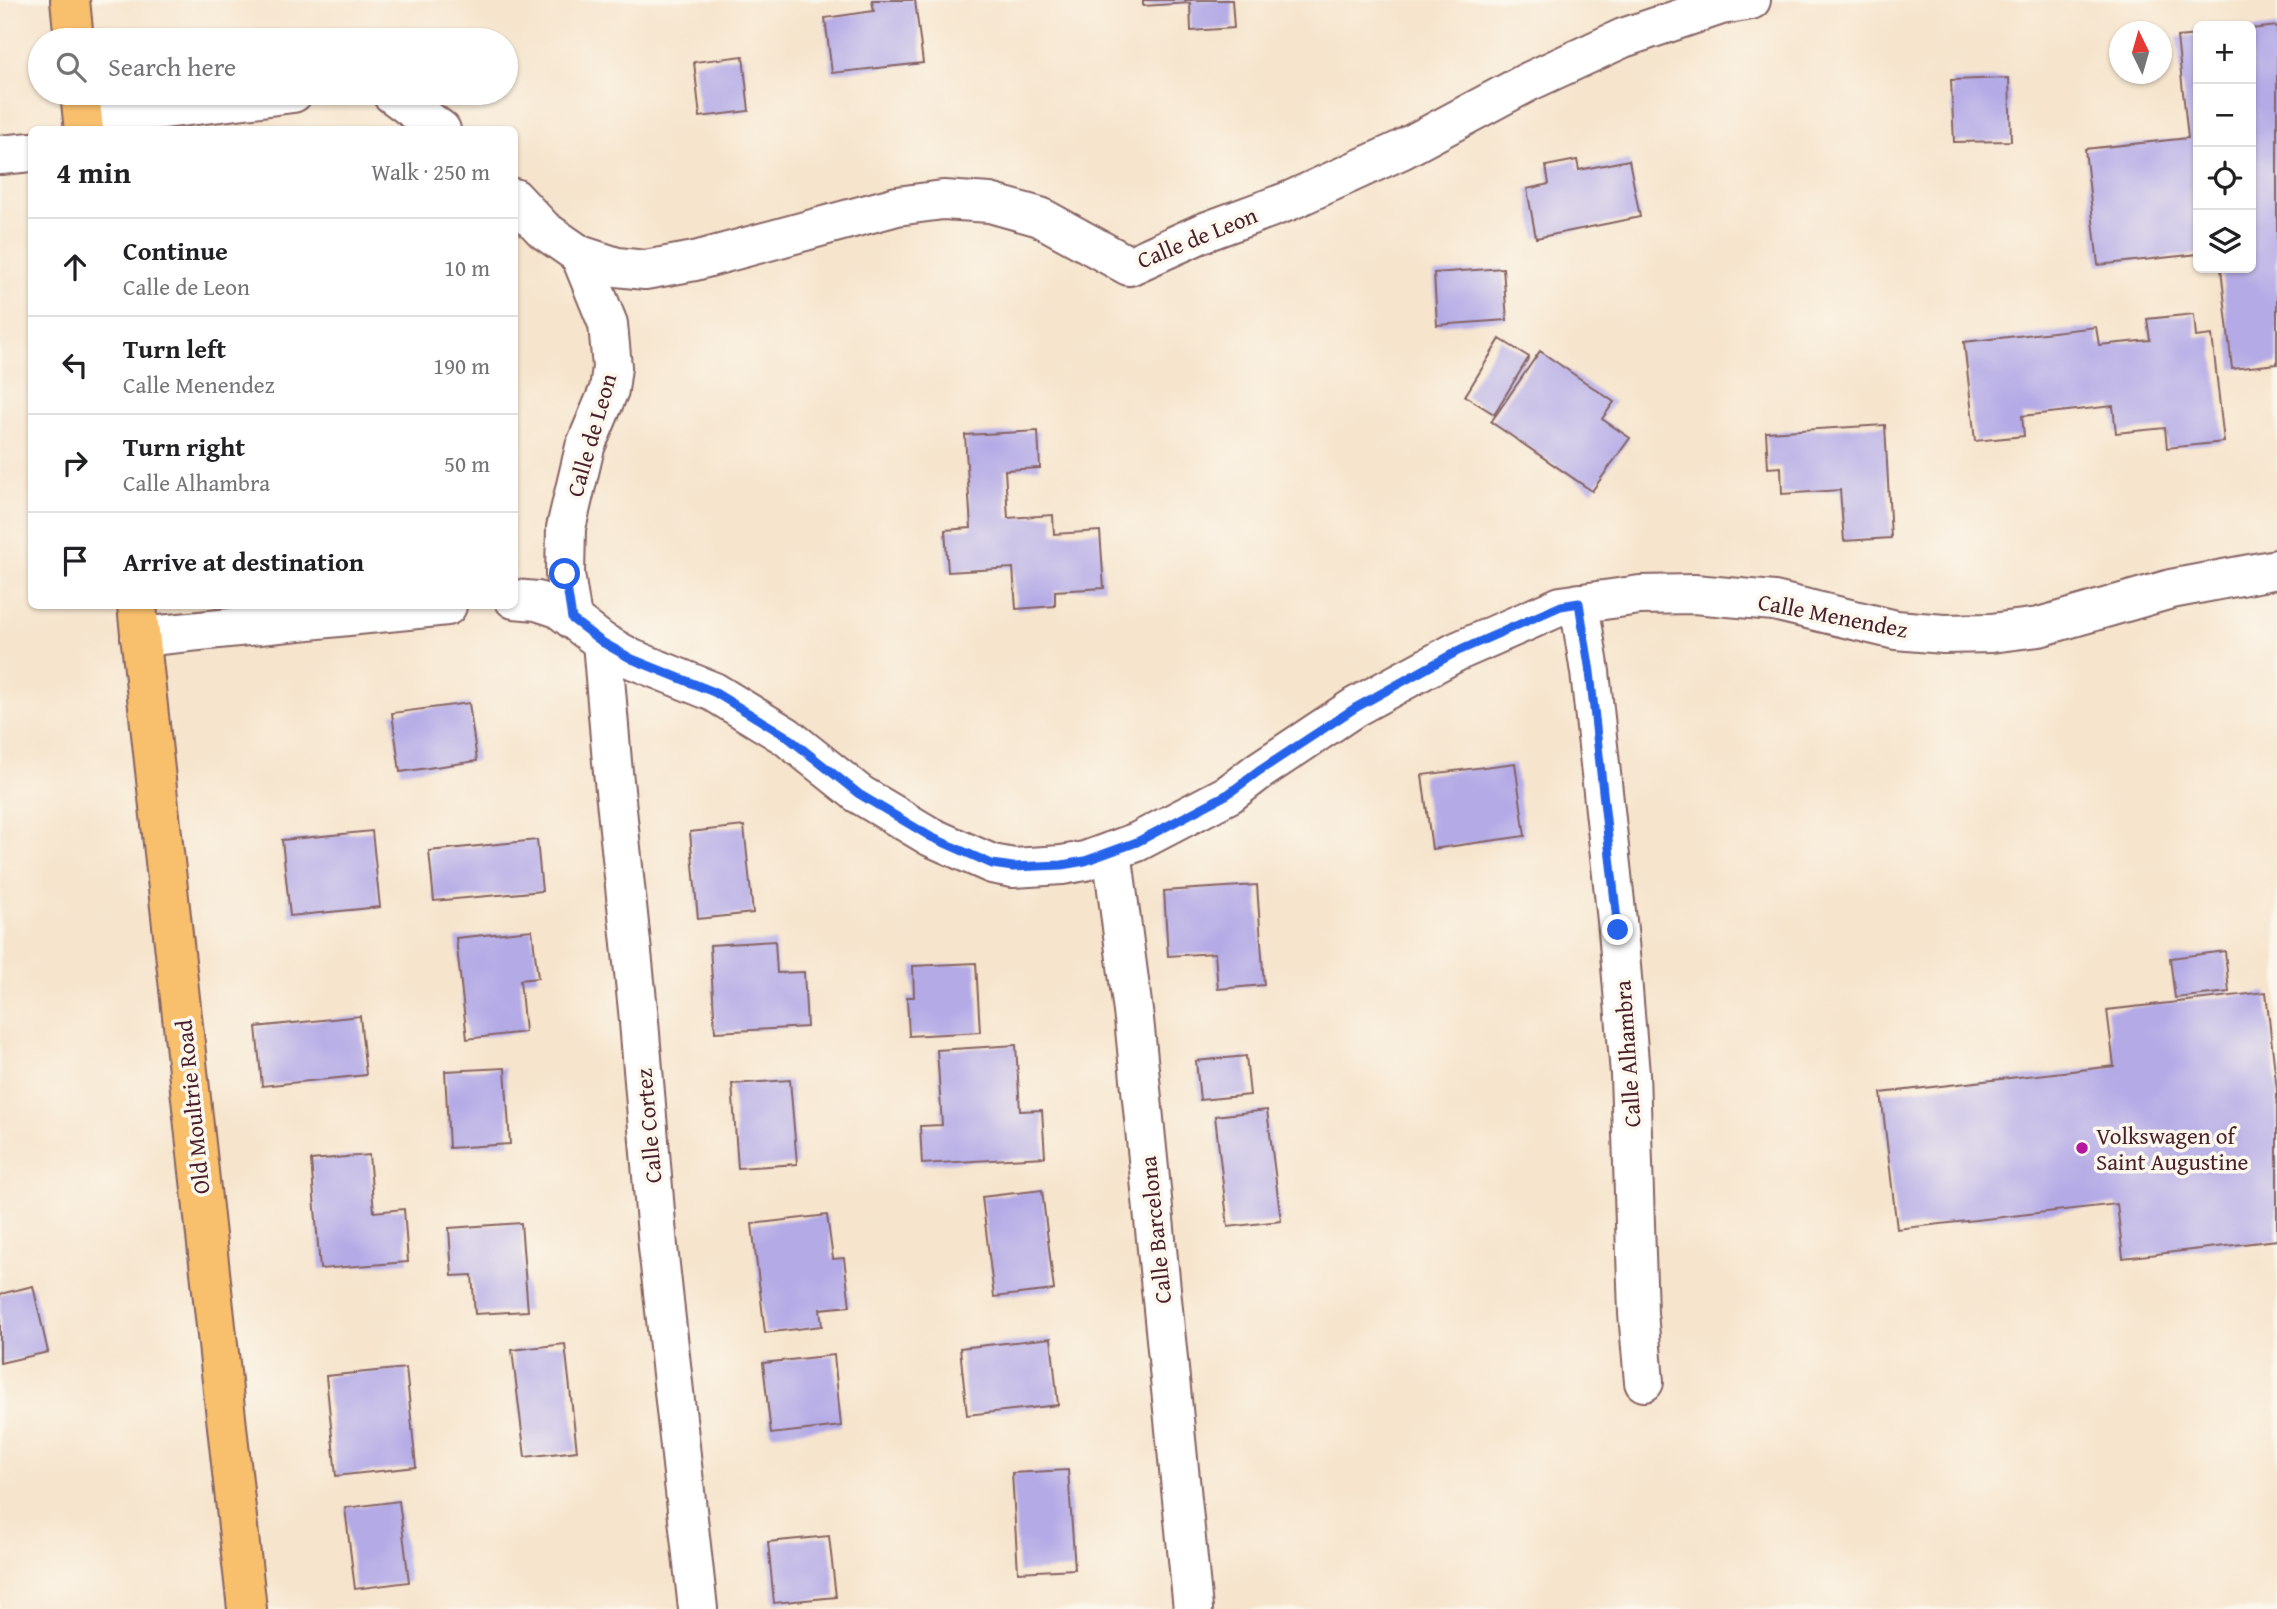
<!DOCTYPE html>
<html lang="en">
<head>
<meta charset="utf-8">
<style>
  :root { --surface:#fff; --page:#f6f6f6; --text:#202124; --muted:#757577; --line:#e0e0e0 }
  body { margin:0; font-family:"Gentium Book Plus",serif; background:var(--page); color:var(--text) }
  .controls { position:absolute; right:21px; top:21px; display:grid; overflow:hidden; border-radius:10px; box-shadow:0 2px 5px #0004 }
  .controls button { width:63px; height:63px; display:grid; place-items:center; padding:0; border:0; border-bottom:2px solid var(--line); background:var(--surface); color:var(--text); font:35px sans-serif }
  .compass { position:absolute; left:2109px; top:21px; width:63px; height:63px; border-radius:50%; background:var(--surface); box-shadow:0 2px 5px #0004; rotate:355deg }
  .stop { position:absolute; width:21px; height:21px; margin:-16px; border:5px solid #2563eb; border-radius:50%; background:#fff }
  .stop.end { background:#2563eb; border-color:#fff; box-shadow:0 2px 7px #0008 }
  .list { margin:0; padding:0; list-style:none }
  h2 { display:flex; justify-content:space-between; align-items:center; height:91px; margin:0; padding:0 28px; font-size:30px }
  h2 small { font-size:23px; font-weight:400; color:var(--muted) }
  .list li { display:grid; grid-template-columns:46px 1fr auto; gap:21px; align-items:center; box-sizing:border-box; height:98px; padding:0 28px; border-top:2px solid var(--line) }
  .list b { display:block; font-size:26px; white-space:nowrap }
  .list p { margin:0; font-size:23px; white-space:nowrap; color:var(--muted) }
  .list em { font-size:23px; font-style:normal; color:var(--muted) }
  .icon { flex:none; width:38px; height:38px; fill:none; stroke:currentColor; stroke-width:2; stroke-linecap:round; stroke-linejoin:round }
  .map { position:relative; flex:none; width:2277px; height:1609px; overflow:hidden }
  .search { position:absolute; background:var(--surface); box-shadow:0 2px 5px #0004; left:28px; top:28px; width:490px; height:77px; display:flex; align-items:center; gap:18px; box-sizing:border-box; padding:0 24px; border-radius:38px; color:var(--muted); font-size:26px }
  .panel { position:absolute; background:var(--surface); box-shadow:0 2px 5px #0004; left:28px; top:126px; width:490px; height:483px; border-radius:10px }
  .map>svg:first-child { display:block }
  .building { fill:#b4aae6 }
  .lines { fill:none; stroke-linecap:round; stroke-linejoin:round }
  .minor-casing { stroke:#866463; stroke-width:42 }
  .major-casing { stroke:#866463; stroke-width:42 }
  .minor { stroke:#fff; stroke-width:38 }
  .major { stroke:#f8bf6c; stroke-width:38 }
  .route { stroke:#2563eb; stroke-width:9 }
  .poi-dot { fill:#b5179e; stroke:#fbf7ec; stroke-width:2.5 }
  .labels { text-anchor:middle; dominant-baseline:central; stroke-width:7; stroke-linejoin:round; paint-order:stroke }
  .street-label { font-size:23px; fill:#4a1f2b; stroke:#fbf7ec }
  .poi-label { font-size:23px; fill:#4a1f2b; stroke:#fbf7ec; text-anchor:start }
</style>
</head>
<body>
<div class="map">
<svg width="2277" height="1609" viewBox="0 0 2277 1609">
  <rect width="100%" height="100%" fill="#fbf7ec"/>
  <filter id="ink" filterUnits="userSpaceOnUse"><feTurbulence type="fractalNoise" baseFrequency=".0143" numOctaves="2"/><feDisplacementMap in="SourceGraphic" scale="14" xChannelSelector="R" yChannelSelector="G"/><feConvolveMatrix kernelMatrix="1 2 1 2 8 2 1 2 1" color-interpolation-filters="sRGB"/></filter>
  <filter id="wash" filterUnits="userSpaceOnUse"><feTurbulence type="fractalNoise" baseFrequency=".00686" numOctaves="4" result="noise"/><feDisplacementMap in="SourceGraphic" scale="28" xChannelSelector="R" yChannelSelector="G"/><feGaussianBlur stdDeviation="1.57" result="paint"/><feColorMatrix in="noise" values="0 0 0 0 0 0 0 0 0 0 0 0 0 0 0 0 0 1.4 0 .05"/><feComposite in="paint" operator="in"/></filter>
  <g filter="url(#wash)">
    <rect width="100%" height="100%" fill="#f6e4cc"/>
    <g id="blocks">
      <!-- building -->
      <path class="building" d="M872,0H915L923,63L832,73L825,18L874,11Z
        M1143,0H1232L1234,28L1191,31L1190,3L1143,6Z
        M2277,26V364L2232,369L2221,268H2251V29Z
        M2198,35V254L2098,265L2085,149L2188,138L2177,37Z
        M743,56L749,111L700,117L694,62Z
        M2009,78L2011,141L1954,142L1951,80Z
        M1577,160L1579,170L1629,160L1640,217L1536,238L1527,189L1549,184L1546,166Z
        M1503,268L1507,320L1437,325L1434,273Z
        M2194,314L2196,337L2212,335L2224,442L2167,448L2165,428L2116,433L2113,406L2022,416L2024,436L1975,441L1964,342L2096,327L2099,345L2150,340L2147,319Z
        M1500,339L1529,357L1494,414L1465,396Z
        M1540,351L1614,402L1602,419L1630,438L1592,491L1491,422Z
        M1885,425L1891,538L1844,541L1840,490L1782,494L1781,467L1768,468L1766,432Z
        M1038,431L1040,468L1005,470L1008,518L1053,515L1054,534L1100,531L1104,588L1055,591V606L1016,609L1013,568L948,572L945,530L971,528L965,435Z
        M469,703L477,761L400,772L392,713Z
        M1515,763L1525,836L1432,849L1422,775Z
        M744,826L753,913L698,919L690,832Z
        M372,831L380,907L290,916L282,840Z
        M537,840L542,891L434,901L429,851Z
        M1257,885L1264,985L1218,989L1215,953L1168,956L1164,891Z
        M532,930L538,978L520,980L525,1032L467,1039L456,938Z
        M775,941L777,973L804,972L807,1027L715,1032L710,945Z
        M2225,951L2229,992L2175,998L2170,958Z
        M976,963L980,1032L909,1036L907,997H914L913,966Z
        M2266,992L2277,1090V1240L2123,1258L2117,1204L1897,1229L1881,1093L2114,1066L2107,1010Z
        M360,1016L366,1075L262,1086L256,1027Z
        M1016,1045L1020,1111L1042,1110L1045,1157L922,1164L920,1126L942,1125L937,1050Z
        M1246,1056L1250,1095L1200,1100L1196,1061Z
        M505,1068L510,1144L449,1148L445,1071Z
        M790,1080L797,1164L738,1168L732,1084Z
        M1267,1110L1281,1221L1228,1227L1215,1116Z
        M369,1155L374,1212L404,1209L408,1262L320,1269L311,1160Z
        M1042,1190L1054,1290L994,1297L982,1197Z
        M827,1215L833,1259L844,1258L850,1306L820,1309L822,1326L765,1333L752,1224Z
        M521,1223L528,1311L475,1314L472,1275L452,1276L449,1228Z
        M33,1286L48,1352L0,1363V1294Z
        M1051,1338L1058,1405L967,1415L960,1348Z
        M565,1344L577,1451L525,1457L512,1350Z
        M834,1355L841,1426L771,1434L763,1363Z
        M406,1368L416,1467L336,1476L326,1376Z
        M1068,1470L1075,1569L1018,1572L1012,1473Z
        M399,1501L409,1582L355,1589L345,1508Z
        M829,1536L836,1597L774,1603L768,1542Z"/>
    </g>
  </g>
  <g filter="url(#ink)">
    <use href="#blocks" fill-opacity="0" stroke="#866463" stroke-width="2"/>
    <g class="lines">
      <!-- minor casing -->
      <g class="minor-casing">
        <path id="minor" d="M391,93L441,130
          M83,119L293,93
          M0,155L32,152
          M514,198L544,230L580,255L617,267L645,270L695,261L897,206L943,200L990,203L1040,217L1129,266L1202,233L1289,201L1401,150L1528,82L1623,38L1721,5L1751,0
          M514,599L537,601L558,608L602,642L632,659L714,692L786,736L859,794L931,837L992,864L1013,868L1062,865L1085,861L1137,842L1229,794L1259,771L1355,707L1456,652L1561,606L1640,595L1694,594L1774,601L1896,630L1944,634L1991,633L2039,627L2171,589L2277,569
          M1579,603L1590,672L1618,930L1630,1074L1638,1313L1644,1382
          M572,619L565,574L566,528L585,447L609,390L612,367L608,324L580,255
          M140,637L447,606
          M602,642L612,762L638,1010L658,1247L698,1609
          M1112,851L1134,1019L1193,1609"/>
      </g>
      <!-- major casing -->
      <g class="major-casing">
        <path id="major" d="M70,0L74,40
          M80,93L84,130
          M137,606L247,1609"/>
      </g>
      <!-- minor -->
      <use href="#minor" class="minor"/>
      <!-- major -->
      <use href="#major" class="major"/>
    </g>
  </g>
  <g class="lines" filter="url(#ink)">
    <!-- route -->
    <path class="route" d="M565,574L572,619L602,642L632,659L714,692L786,736L859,794L931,837L992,864L1013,867L1062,865L1085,861L1137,842L1228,794L1259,771L1355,708L1456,652L1561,606L1579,603L1590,672L1618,930"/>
  </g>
  <!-- markers -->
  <circle class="poi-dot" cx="2082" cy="1148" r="7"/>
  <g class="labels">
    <!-- street labels -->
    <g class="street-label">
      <text transform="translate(1197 237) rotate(-22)">Calle de Leon</text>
      <text transform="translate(591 435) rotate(-74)">Calle de Leon</text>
      <text transform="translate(1833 615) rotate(11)">Calle Menendez</text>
      <text transform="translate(1627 1054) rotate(-94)">Calle Alhambra</text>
      <text transform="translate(192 1107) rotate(-96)">Old Moultrie Road</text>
      <text transform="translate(648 1126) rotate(-95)">Calle Cortez</text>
      <text transform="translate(1155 1230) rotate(-96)">Calle Barcelona</text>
    </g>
    <!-- poi labels -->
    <g class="poi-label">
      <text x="2096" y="1135">Volkswagen of<tspan x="2096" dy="26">Saint Augustine</tspan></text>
    </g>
  </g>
</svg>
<div class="controls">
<button>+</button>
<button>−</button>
<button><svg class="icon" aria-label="locate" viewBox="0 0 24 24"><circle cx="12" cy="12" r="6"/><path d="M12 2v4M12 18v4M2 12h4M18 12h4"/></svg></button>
<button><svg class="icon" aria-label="layers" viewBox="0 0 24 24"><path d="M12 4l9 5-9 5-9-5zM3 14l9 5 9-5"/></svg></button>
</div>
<svg class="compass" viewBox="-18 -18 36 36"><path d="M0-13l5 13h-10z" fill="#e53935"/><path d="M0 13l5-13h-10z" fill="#757577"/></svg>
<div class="stop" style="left:565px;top:574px"></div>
<div class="stop end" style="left:1618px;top:930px"></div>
<div class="search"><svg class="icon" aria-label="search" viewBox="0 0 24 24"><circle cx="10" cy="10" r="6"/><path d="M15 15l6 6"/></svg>Search here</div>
<section class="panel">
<h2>4 min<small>Walk · 250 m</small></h2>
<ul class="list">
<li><svg class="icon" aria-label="ahead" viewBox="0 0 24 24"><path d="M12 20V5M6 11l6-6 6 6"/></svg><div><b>Continue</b><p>Calle de Leon</p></div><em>10 m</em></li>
<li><svg class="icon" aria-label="left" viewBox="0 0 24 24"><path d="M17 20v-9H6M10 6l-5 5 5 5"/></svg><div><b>Turn left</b><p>Calle Menendez</p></div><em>190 m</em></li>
<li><svg class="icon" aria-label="right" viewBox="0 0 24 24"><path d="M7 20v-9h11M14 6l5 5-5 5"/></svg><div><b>Turn right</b><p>Calle Alhambra</p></div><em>50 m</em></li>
<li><svg class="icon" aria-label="arrive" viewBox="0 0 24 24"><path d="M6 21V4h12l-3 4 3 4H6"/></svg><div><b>Arrive at destination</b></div></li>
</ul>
</section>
</div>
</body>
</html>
